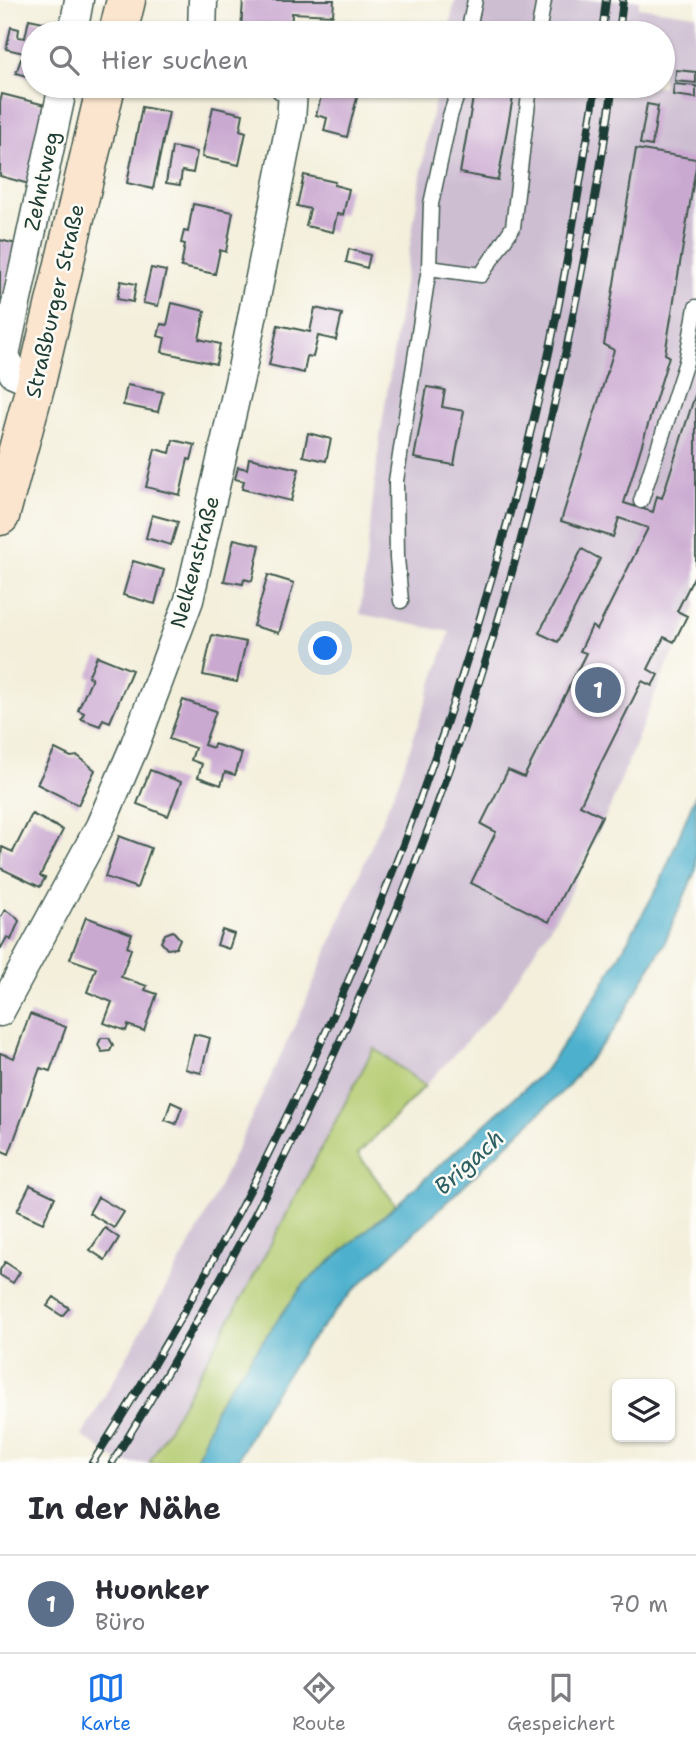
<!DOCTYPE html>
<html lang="de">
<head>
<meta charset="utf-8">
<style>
  :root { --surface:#fff; --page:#f7f7f7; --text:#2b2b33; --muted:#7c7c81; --line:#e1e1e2; --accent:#1a73e8 }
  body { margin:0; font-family:"Shantell Sans",sans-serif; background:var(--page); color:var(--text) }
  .controls { position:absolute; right:21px; bottom:21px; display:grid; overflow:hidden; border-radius:10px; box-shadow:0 2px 5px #0004 }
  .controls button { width:63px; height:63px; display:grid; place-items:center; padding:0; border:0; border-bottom:2px solid var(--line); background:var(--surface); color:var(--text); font:35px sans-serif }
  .you { position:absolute; left:326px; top:649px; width:24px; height:24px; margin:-18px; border:5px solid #fff; border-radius:50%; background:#1a73e8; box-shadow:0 0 0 10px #1a73e833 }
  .badge { display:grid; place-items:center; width:46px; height:46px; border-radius:50%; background:var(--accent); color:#fff; font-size:23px; font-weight:700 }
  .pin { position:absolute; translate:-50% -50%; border:4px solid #fff; box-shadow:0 2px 7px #0006 }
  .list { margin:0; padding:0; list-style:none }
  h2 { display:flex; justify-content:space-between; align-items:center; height:91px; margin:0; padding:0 28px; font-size:30px }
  h2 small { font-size:23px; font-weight:400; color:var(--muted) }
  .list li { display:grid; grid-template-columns:46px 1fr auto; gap:21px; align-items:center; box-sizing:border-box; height:98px; padding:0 28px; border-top:2px solid var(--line) }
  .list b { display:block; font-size:26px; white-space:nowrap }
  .list p { margin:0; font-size:23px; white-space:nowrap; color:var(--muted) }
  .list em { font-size:23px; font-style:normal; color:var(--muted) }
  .icon { flex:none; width:38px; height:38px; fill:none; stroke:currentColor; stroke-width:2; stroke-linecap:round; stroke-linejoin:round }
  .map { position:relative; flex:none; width:696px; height:1463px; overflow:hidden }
  .search { position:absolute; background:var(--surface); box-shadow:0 2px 5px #0004; left:21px; right:21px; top:21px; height:77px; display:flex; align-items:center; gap:18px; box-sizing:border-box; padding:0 24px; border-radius:38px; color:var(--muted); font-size:26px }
  .sheet { height:189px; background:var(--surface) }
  nav { display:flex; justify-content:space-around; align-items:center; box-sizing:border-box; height:98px; border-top:2px solid var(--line); background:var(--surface); font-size:19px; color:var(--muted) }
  nav a { display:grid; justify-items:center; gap:4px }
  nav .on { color:var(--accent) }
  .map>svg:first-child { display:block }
  .industrial { fill:#cdbed2 }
  .green { fill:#b3cb70; stroke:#698452; stroke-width:2 }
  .water { fill:#4eb0cd; stroke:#367680; stroke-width:2 }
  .building { fill:#caa9d1 }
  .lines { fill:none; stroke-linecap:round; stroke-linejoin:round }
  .lane-casing { stroke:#3f584d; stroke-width:17 }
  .street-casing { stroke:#3f584d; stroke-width:31 }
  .secondary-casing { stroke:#3f584d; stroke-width:41 }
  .lane { stroke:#fff; stroke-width:14 }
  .street { stroke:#fff; stroke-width:28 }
  .secondary { stroke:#fce5cf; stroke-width:38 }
  .rail-casing { stroke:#1f3d34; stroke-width:8 }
  .rail { stroke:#fdfcf7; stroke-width:5; stroke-dasharray:16; stroke-linecap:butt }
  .labels { text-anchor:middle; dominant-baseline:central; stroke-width:5; stroke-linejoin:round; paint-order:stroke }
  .street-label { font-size:21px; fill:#1f3d34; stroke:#fdfcf7 }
  .water-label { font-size:23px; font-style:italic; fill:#2d6062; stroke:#fdfcf7 }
</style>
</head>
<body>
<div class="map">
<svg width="696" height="1463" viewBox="0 0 696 1463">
  <rect width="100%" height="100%" fill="#fdfcf7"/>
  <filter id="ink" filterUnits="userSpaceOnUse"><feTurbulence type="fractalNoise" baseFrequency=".0143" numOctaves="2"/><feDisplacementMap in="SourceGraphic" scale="14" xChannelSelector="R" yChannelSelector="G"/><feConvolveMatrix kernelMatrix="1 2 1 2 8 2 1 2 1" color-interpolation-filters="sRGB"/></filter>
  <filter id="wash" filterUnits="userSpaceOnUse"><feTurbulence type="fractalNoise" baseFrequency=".00686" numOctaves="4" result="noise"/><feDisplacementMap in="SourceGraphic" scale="28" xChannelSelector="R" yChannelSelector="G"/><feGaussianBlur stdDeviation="1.57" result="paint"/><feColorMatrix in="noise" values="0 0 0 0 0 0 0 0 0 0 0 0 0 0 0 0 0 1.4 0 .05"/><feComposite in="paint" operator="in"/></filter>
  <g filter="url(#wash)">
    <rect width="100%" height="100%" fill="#f3efdb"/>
    <!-- industrial -->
    <path class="industrial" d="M455,0H639V7L696,15V606L659,684L611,805L564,905L500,1005L425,1086L374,1048L254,1276L149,1463H121L82,1436L201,1225L303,1008L399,780L450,632L360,614L380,437L427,137L438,86H663V33H448Z"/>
    <!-- green -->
    <path class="green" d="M374,1048L425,1086L358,1154L396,1205L303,1285L219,1403L195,1463H149L254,1276Z"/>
    <!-- water -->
    <path class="water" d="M696,794V869L664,944L614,1030L567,1087L350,1294L306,1346L265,1407L236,1463H195L218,1403L303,1285L396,1205L546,1069L600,990L660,883Z"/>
    <g id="blocks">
      <!-- building -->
      <path class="building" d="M243,0H334L333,15L292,13L291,33L241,30Z
        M29,19L58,25L57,33H33V55L6,49L11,27L19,29L18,37L25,38Z
        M329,23L352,30L351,33H325Z
        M21,59L33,64V78L16,73Z
        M676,70L696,72V83L675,81Z
        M674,84L696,86V98L673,95Z
        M324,86H360L347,137L324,131L327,118L316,115Z
        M475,86H515L498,180L460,173Z
        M2,94L49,106L29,184L0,176V103Z
        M647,104L658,106L652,146L640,144Z
        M142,107L169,112L153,189L127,183Z
        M213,107L243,114L240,130L246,132L239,165L202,157Z
        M172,147L197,152L193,173L182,171L180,185L166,183Z
        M636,149L696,159V167L665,354L669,356L624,503L653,512L657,496L662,498L696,392V573L677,611L687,616L674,642L664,637L648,669L658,675L652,686L642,681L580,805L602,816L549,922L471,883L496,832L481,824L508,770L524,777L586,653L580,651L592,626L597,630L648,528L619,518L613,537L561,521L614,350L604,345Z
        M304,175L335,182L334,185L349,189L343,215L337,214L333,232L306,226L310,209L297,206Z
        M193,204L233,212L226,252L220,250L215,274L181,267L185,244L181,243L184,231L188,232Z
        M0,240L16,244L2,300L0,299Z
        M349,249L370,255L367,268L346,262Z
        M151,268L166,271L158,306L143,303Z
        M121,281L136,284L133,302L117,299Z
        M172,303L205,311L199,339L220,344L216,364L162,352L165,338L158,336L161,324L167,325Z
        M315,308L342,314L336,340L318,336L313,357L307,356L304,373L269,365L278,325L310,332Z
        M127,385L163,392L158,412L123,405Z
        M427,387L445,390L442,407L464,411L454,465L414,458Z
        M308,433L331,439L326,461L303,456Z
        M173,440L195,445L191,460L188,459L180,495L146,487L155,449L170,453Z
        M249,458L299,469L291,501L242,489L244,481L235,479L238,467L247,469Z
        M152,515L178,522L171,545L146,538Z
        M234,539L260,545L252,581L244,579L243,584L224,581Z
        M582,549L600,559L558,642L539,633Z
        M133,561L164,570L155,604L123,595Z
        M268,575L294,583L279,633L253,626Z
        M212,635L246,642L237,682L203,675Z
        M97,656L132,670L110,722L103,719L100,726L81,719L84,713L78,710L92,678L88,677Z
        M183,700L216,711L204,745L213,748L214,744L242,753L235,775L225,772L221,785L198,777L202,764L191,760L195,748L169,739Z
        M55,749L71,757L78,756L95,770L78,805L37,784Z
        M150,770L181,782L168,816L137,804Z
        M32,814L63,830L40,876L45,878L40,887L0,868L2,847L13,852Z
        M119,836L151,848L137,888L105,877Z
        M5,910L15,916L19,921L11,940L7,937L0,950V918Z
        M86,917L132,934L127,947L131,949L121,977L147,986L145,990L157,994L144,1031L128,1025L126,1031L104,1023L112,1002L87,992L96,968L70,959Z
        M222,930L234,934L229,949L217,945Z
        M173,931L180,939L176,948L167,949L161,942L165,934Z
        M30,1014L66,1027L50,1071L40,1068L9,1154L0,1150V1053L14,1058Z
        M194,1034L210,1038L201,1073L185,1069Z
        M101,1038H109L113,1045L110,1051L102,1052L98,1045Z
        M171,1102L182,1107L176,1124L165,1120Z
        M30,1185L55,1197L43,1223L17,1211Z
        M98,1197L124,1212L114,1228L89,1213Z
        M105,1228L119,1238L105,1260L90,1250Z
        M5,1262L20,1272L13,1283L0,1275V1270Z
        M54,1297L69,1308L62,1316L47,1306Z"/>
    </g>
  </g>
  <g filter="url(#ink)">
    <use href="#blocks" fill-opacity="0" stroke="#3f584d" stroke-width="2"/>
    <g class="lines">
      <!-- lane casing -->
      <g class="lane-casing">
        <path id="lane" d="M468,33L475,0
          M538,33L544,0
          M429,268L431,204L450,116L460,86
          M641,501L686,362L696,307
          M401,601L397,558L396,481L429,268L481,275L513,227L530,86"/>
      </g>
      <!-- street casing -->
      <g class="street-casing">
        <path id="street" d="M73,33L79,0
          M202,33L203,0
          M36,383L13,373L5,355L63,86
          M0,1012L100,826L134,747L189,600L242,369L291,120L293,91L284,86"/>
      </g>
      <!-- secondary casing -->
      <g class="secondary-casing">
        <path id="secondary" d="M118,33L126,0
          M0,516L36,383L106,86"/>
      </g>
      <!-- lane -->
      <use href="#lane" class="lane"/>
      <!-- street -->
      <use href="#street" class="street"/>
      <!-- secondary -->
      <use href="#secondary" class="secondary"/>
      <!-- rail casing -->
      <g class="rail-casing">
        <path id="rail" d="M602,33L606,0
          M619,33L623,0
          M92,1463C307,1132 458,756 545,371C566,277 580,181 596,86
          M112,1463C272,1207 403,933 491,644C547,461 585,274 613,86"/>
      </g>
      <!-- rail -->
      <use href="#rail" class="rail"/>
    </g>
  </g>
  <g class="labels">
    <!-- street labels -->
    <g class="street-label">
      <text transform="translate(42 181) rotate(-78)">Zehntweg</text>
      <text transform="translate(55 301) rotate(-77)">Straßburger Straße</text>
      <text transform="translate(195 562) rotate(-75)">Nelkenstraße</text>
    </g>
    <!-- water labels -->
    <g class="water-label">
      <text transform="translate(469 1162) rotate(-42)">Brigach</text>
    </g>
  </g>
</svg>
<div class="controls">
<button><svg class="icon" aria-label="layers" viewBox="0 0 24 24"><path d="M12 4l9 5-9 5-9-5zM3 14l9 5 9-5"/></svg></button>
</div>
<div class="you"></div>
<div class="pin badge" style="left:598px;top:690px;background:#5c6f8a">1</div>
<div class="search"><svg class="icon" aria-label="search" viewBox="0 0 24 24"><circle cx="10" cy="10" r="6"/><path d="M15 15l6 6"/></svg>Hier suchen</div>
</div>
<section class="sheet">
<h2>In der Nähe<small></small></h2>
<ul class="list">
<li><span class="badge" style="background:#5c6f8a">1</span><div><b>Huonker</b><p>Büro</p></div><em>70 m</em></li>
</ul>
</section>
<nav>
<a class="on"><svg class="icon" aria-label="map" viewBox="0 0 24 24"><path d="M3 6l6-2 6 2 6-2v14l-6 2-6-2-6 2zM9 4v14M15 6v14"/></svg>Karte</a>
<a><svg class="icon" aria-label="directions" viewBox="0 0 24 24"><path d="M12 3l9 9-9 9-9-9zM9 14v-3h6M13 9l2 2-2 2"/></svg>Route</a>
<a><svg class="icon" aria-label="saved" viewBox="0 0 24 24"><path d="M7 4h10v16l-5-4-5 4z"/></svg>Gespeichert</a>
</nav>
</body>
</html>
